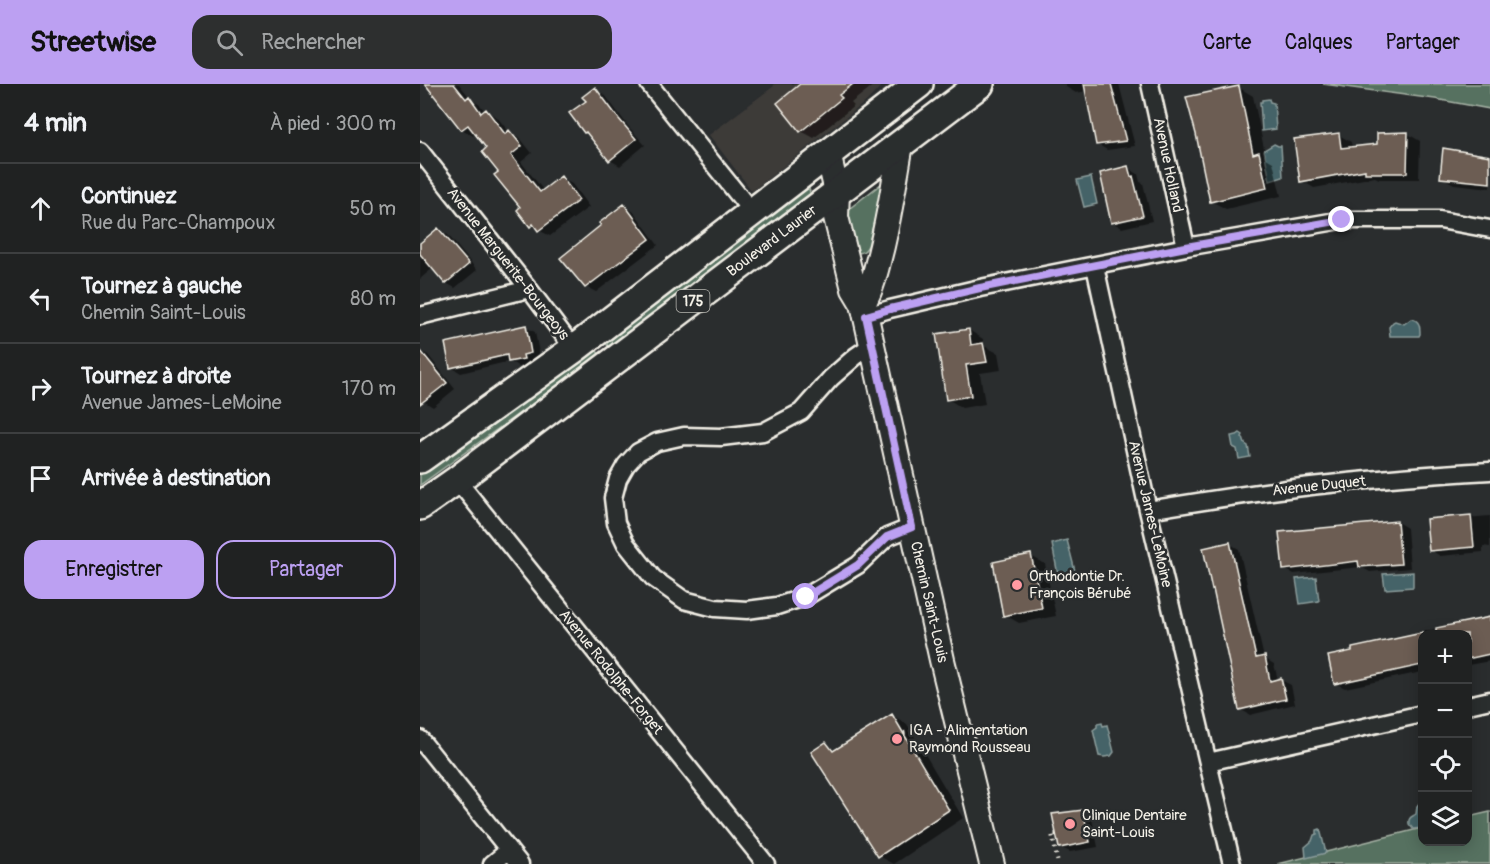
<!DOCTYPE html>
<html lang="fr">
<head>
<meta charset="utf-8">
<style>
  :root { --surface:#202222; --page:#2d2f2f; --text:#f1f3f6; --muted:#a2a4a5; --line:#3d3f40; --accent:#bca0f2 }
  body { margin:0; font-family:Pangolin,sans-serif; background:var(--page); color:var(--text) }
  .controls { position:absolute; right:18px; bottom:18px; display:grid; overflow:hidden; border-radius:12px; box-shadow:0 3px 15px #0003 }
  .controls button { width:54px; height:54px; display:grid; place-items:center; padding:0; border:0; border-bottom:2px solid var(--line); background:var(--surface); color:var(--text); font:30px sans-serif }
  .stop { position:absolute; width:18px; height:18px; margin:-14px; border:4px solid #bca0f2; border-radius:50%; background:#fff }
  .stop.end { background:#bca0f2; border-color:#fff; box-shadow:0 2px 6px #0008 }
  .list { margin:0; padding:0; list-style:none }
  h2 { display:flex; justify-content:space-between; align-items:center; height:78px; margin:0; padding:0 24px; font-size:26px }
  h2 small { font-size:20px; font-weight:400; color:var(--muted) }
  .list li { display:grid; grid-template-columns:39px 1fr auto; gap:18px; align-items:center; box-sizing:border-box; height:90px; padding:0 24px; border-top:2px solid var(--line) }
  .list b { display:block; font-size:22px; white-space:nowrap }
  .list p { margin:0; font-size:20px; white-space:nowrap; color:var(--muted) }
  .list em { font-size:20px; font-style:normal; color:var(--muted) }
  .actions { display:flex; gap:12px; padding:18px 24px }
  .actions a { flex:1; padding:14px 0; border:2px solid var(--accent); border-radius:18px; text-align:center; font-size:21px; color:var(--accent) }
  .actions .main { background:var(--accent); color:#111 }
  .icon { flex:none; width:33px; height:33px; fill:none; stroke:currentColor; stroke-width:2; stroke-linecap:round; stroke-linejoin:round }
  .map { position:relative; flex:none; width:1070px; height:780px; overflow:hidden }
  header { display:flex; align-items:center; gap:36px; box-sizing:border-box; height:84px; padding:0 30px; background:var(--accent); color:#111 }
  header strong { font-size:28px }
  nav { display:flex; gap:33px; margin-inline-start:auto; font-size:21px }
  .search { width:420px; height:54px; background:var(--page); display:flex; align-items:center; gap:15px; box-sizing:border-box; padding:0 21px; border-radius:18px; color:var(--muted); font-size:22px }
  main { display:flex }
  aside { flex:1; background:var(--surface) }
  .map>svg:first-child { display:block }
  .built { fill:#3e3b39 }
  .green { fill:#567160; stroke:#a5b1a4; stroke-width:1.5 }
  .water { fill:#456367; stroke:#8b9c9b; stroke-width:1.5 }
  .shadow { fill:#0007 }
  .building { fill:#6c5d53; stroke:#f4f1e8; stroke-width:1.5 }
  .lines { fill:none; stroke-linecap:round; stroke-linejoin:round }
  .street-casing { stroke:#f4f1e8; stroke-width:21 }
  .secondary-casing { stroke:#f4f1e8; stroke-width:28 }
  .primary-casing { stroke:#f4f1e8; stroke-width:32 }
  .path { stroke:#f4f1e8; stroke-width:4; stroke-dasharray:1.5 4.5; stroke-linecap:butt }
  .street { stroke:#2a2d2e; stroke-width:16 }
  .secondary { stroke:#2a2d2e; stroke-width:24 }
  .primary { stroke:#2a2d2e; stroke-width:27 }
  .route { stroke:#bca0f2; stroke-width:8 }
  .poi-dot { fill:#ff9aa2; stroke:#2a2d2e; stroke-width:2 }
  .labels { text-anchor:middle; dominant-baseline:central; stroke-width:5; stroke-linejoin:round; paint-order:stroke }
  .shield { fill:#2a2d2e; stroke:#b7b6b0; stroke-width:1.5 }
  .shield-label { font-size:14px; font-weight:bold; fill:#f4f1e8 }
  .street-label { font-size:15px; fill:#f4f1e8; stroke:#2a2d2e }
  .poi-label { font-size:15px; fill:#f4f1e8; stroke:#2a2d2e; text-anchor:start }
</style>
</head>
<body>
<header>
<strong>Streetwise</strong>
<div class="search"><svg class="icon" aria-label="search" viewBox="0 0 24 24"><circle cx="10" cy="10" r="6"/><path d="M15 15l6 6"/></svg>Rechercher</div>
<nav><a>Carte</a><a>Calques</a><a>Partager</a></nav>
</header>
<main>
<aside>
<h2>4 min<small>À pied · 300 m</small></h2>
<ul class="list">
<li><svg class="icon" aria-label="ahead" viewBox="0 0 24 24"><path d="M12 20V5M6 11l6-6 6 6"/></svg><div><b>Continuez</b><p>Rue du Parc-Champoux</p></div><em>50 m</em></li>
<li><svg class="icon" aria-label="left" viewBox="0 0 24 24"><path d="M17 20v-9H6M10 6l-5 5 5 5"/></svg><div><b>Tournez à gauche</b><p>Chemin Saint-Louis</p></div><em>80 m</em></li>
<li><svg class="icon" aria-label="right" viewBox="0 0 24 24"><path d="M7 20v-9h11M14 6l5 5-5 5"/></svg><div><b>Tournez à droite</b><p>Avenue James-LeMoine</p></div><em>170 m</em></li>
<li><svg class="icon" aria-label="arrive" viewBox="0 0 24 24"><path d="M6 21V4h12l-3 4 3 4H6"/></svg><div><b>Arrivée à destination</b></div></li>
</ul>
<div class="actions"><a class="main">Enregistrer</a><a>Partager</a></div>
</aside>
<div class="map">
<svg width="1070" height="780" viewBox="0 0 1070 780">
  <rect width="100%" height="100%" fill="#2a2d2e"/>
  <filter id="ink" filterUnits="userSpaceOnUse"><feTurbulence type="fractalNoise" baseFrequency=".0167" numOctaves="2"/><feDisplacementMap in="SourceGraphic" scale="12" xChannelSelector="R" yChannelSelector="G"/><feConvolveMatrix kernelMatrix="1 2 1 2 8 2 1 2 1" color-interpolation-filters="sRGB"/></filter>
  <g filter="url(#ink)">
    <!-- built -->
    <path class="built" d="M353,0H463L447,17L332,107L289,51L354,2Z"/>
    <!-- green -->
    <path class="green" d="M903,0H1070V25L1015,15Z
      M388,100L391,113L189,263L183,256Z
      M461,100L463,101L448,162C445,167 443,169 437,169L425,128Z
      M174,263L180,271L0,401V391Z
      M1070,728V780H858L1002,744V758H1048V733Z"/>
    <!-- water -->
    <path class="water" d="M849,15L850,18L854,19L856,45L842,47L840,18H842V16Z
      M854,60L858,62H861L863,93L850,97L844,66Z
      M671,93L677,120L664,123L657,96Z
      M991,235C1000,236 1000,243 1000,250L999,252H970L969,243L973,238L975,237L984,240Z
      M820,349L823,351L822,353L823,354L825,360L828,362L830,373L819,375L817,365L813,363L811,352L817,351Z
      M647,456L655,487L651,488L652,490L643,493L642,490L638,491L632,460Z
      M993,488V503L965,505L963,490Z
      M896,493L899,517L880,520L876,495Z
      M682,639L683,642L687,641L694,668L691,672L684,673L679,672L673,646L677,643V640Z
      M1001,717H1002V744L993,745L989,740C988,733 992,733 996,730L997,722Z
      M900,745L906,769L886,774L885,763L892,757L894,751L897,750V746Z"/>
    <!-- shadow -->
    <path class="shadow" d="M7,0H39L51,15L60,21L65,27H66L77,33L89,48L100,54L112,69L101,78L124,107L141,94L152,100L169,123L130,152L111,142L102,123L80,88L68,65L56,49L53,52L42,45Z
      M382,0H455L431,19L434,22L394,54L381,47Z
      M645,0H699L715,62L687,66L677,60L667,7L656,9L646,3Z
      M818,3L833,12L846,74L853,78L861,112L806,125L791,117Z
      M175,5L185,11L208,42L225,61L200,82L190,76L170,51L165,48L168,17Z
      M988,50L1000,57L999,95H959L955,93L894,104L882,97L919,51L931,58L932,64L958,62Z
      M1070,74V104L1034,100L1021,93Z
      M708,84L718,90L720,98L723,99L732,137L702,144L692,138Z
      M204,122L214,128L238,161L176,208L166,203L183,141Z
      M18,146L28,151L57,186L35,204L26,199L13,184L0,195V161Z
      M105,243L115,248L120,274L112,275L113,280L99,283L90,277L41,289L31,283Z
      M549,246L563,255L564,262L578,269L581,286L560,289L565,320L542,324L528,315Z
      M0,267L8,271L35,305L13,323L0,315Z
      M1070,432V463L1063,462V468L1020,472L1011,466L1008,437Z
      M977,438L987,444L990,484L950,488L941,483L874,490L865,485Z
      M810,460L819,465L844,574L854,580L858,596H861L871,601L875,620L830,631L820,625Z
      M611,472L625,480L636,532L599,539L585,531Z
      M1070,535V577L1048,581V550H1002V588L925,604L915,599L1001,551L1000,548Z
      M472,631L487,640L543,734L474,780L459,772L406,660L417,667Z
      M663,728L672,734L678,763L650,768L640,763Z"/>
    <!-- building -->
    <path class="building" d="M5,0H34L46,15L49,12L61,29L66,25L85,50L89,46L102,62L91,71L120,108L141,92L159,116L118,147L113,140L110,143L97,126L100,123L74,91L78,88L62,68L66,64L48,41L41,46Z
      M380,0H433L419,11L422,14L380,48L357,19Z
      M664,0H691L706,57L676,61Z
      M819,2L833,70L839,68L847,104L790,118L776,50L766,13Z
      M175,3L199,35L216,55L189,77L166,48L164,49L149,29L166,17L162,13Z
      M988,48L987,89H945V86L880,98L874,55L919,49L921,64L957,60V49Z
      M1023,64L1070,72V99L1020,94Z
      M708,82L711,93L713,92L723,132L691,139L680,89Z
      M204,120L230,155L165,204L140,174L181,141L179,139Z
      M18,144L49,180L25,200L0,170V159Z
      M106,241L111,269L103,271L104,275L88,278L87,271L30,284L25,259Z
      M549,245L551,261L563,259L567,278L546,281L551,312L526,316L516,250Z
      M0,266L27,299L0,320Z
      M1051,431L1054,463L1009,467L1006,435Z
      M977,437L981,480L939,483L938,477L863,486L859,448Z
      M810,458L836,574L845,572L850,597L861,594L866,615L819,626L793,505L792,506L783,464Z
      M611,470L622,524L583,532L573,478Z
      M1070,533V570L1047,575V550H1016V544Z
      M1002,549V581L914,600L908,572L932,567V564Z
      M472,630L529,726L458,773L391,668L406,658L413,667Z
      M663,726L670,758L639,764L632,730Z"/>
    <g class="lines">
      <!-- street casing -->
      <g class="street-casing">
        <path id="street" d="M229,0L332,128
          M730,0L766,163
          M0,67L109,205L154,265
          M675,182L728,426L812,780
          M0,232L109,205
          M446,232L470,225L560,204L766,163L922,136H1020L1070,145
          M452,261L436,272L411,294L381,328L343,348L301,353L264,352L237,358L218,368L206,381L198,395L193,414L196,439L206,460L233,494L264,516L295,524L327,526L357,522L385,513L438,481L467,453L492,443
          M37,396L346,780
          M728,426C789,416 849,406 910,400C963,394 1017,390 1070,387
          M1048,621L1070,616
          M0,655L100,780
          M788,678L1002,630
          M72,780L89,766"/>
      </g>
      <!-- secondary casing -->
      <g class="secondary-casing">
        <path id="secondary" d="M408,69L417,108L416,133L434,205L443,220L522,576L572,780
          M443,220C453,202 457,182 462,162C470,128 475,94 481,60"/>
      </g>
      <!-- primary casing -->
      <g class="primary-casing">
        <path id="primary" d="M0,375L154,265L499,0
          M0,422L37,396L560,0"/>
      </g>
      <!-- path -->
      <path class="path" d="M484,649L506,645
        M636,750H632L638,780"/>
      <!-- street -->
      <use href="#street" class="street"/>
      <!-- secondary -->
      <use href="#secondary" class="secondary"/>
      <!-- primary -->
      <use href="#primary" class="primary"/>
    </g>
  </g>
  <g class="lines" filter="url(#ink)">
    <!-- route -->
    <path class="route" d="M386,513L438,481L467,453L492,443L446,232L470,225L560,204L766,163L922,136"/>
  </g>
  <!-- markers -->
  <g class="poi-dot">
    <circle cx="597" cy="501" r="6"/>
    <circle cx="477" cy="655" r="6"/>
    <circle cx="650" cy="740" r="6"/>
  </g>
  <g class="labels">
    <!-- shield labels -->
    <rect class="shield" x="256.5" y="206" width="33" height="22" rx="4.5"/>
    <g class="shield-label">
      <text x="273" y="217">175</text>
    </g>
    <!-- street labels -->
    <g class="street-label">
      <text transform="translate(748 81) rotate(78)">Avenue Holland</text>
      <text transform="translate(352 157) rotate(-37)">Boulevard Laurier</text>
      <text transform="translate(88 180) rotate(52)">Avenue Marguerite-Bourgeoys</text>
      <text transform="translate(899 402) rotate(-6)">Avenue Duquet</text>
      <text transform="translate(730 430) rotate(77)">Avenue James-LeMoine</text>
      <text transform="translate(509 518) rotate(77)">Chemin Saint-Louis</text>
      <text transform="translate(191 588) rotate(51)">Avenue Rodolphe-Forget</text>
    </g>
    <!-- poi labels -->
    <g class="poi-label">
      <text x="609" y="492">Orthodontie Dr.<tspan x="609" dy="17">François Bérubé</tspan></text>
      <text x="489" y="646">IGA - Alimentation<tspan x="489" dy="17">Raymond Rousseau</tspan></text>
      <text x="662" y="731">Clinique Dentaire<tspan x="662" dy="17">Saint-Louis</tspan></text>
    </g>
  </g>
</svg>
<div class="controls">
<button>+</button>
<button>−</button>
<button><svg class="icon" aria-label="locate" viewBox="0 0 24 24"><circle cx="12" cy="12" r="6"/><path d="M12 2v4M12 18v4M2 12h4M18 12h4"/></svg></button>
<button><svg class="icon" aria-label="layers" viewBox="0 0 24 24"><path d="M12 4l9 5-9 5-9-5zM3 14l9 5 9-5"/></svg></button>
</div>
<div class="stop" style="left:386px;top:513px"></div>
<div class="stop end" style="left:922px;top:136px"></div>
</div>
</main>
</body>
</html>
